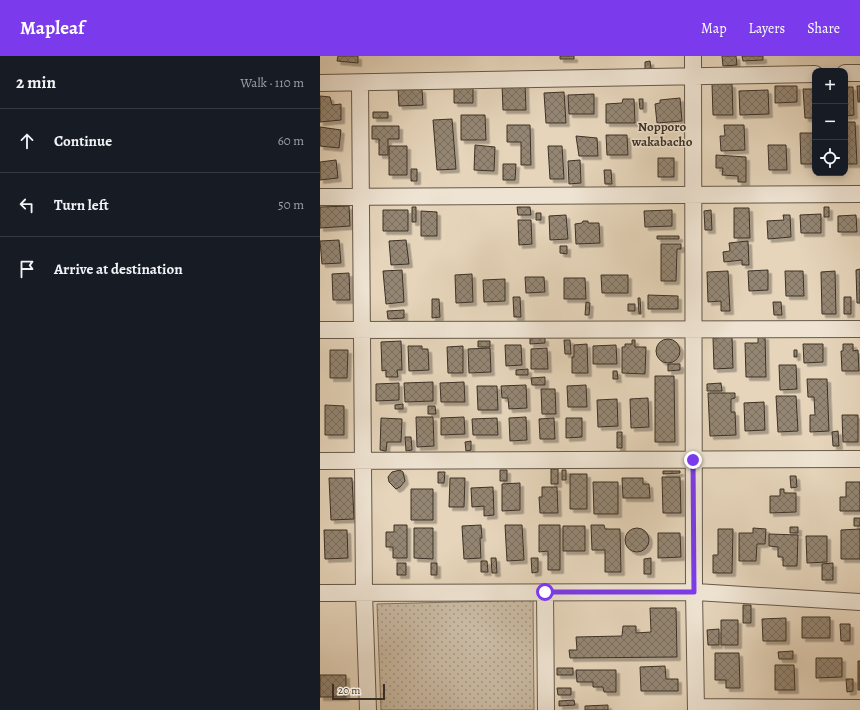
<!DOCTYPE html>
<html lang="en">
<head>
<meta charset="utf-8">
<style>
  :root { --surface:#171b24; --page:#20242c; --text:#f1f3f6; --muted:#9ea1a6; --line:#363941; --accent:#7c3aed }
  body { margin:0; font-family:Alegreya,serif; background:var(--page); color:var(--text) }
  .controls { position:absolute; right:12px; top:12px; display:grid; overflow:hidden; border-radius:8px; box-shadow:0 2px 10px #0003 }
  .controls button { width:36px; height:36px; display:grid; place-items:center; padding:0; border:0; border-bottom:1px solid var(--line); background:var(--surface); color:var(--text); font:20px sans-serif }
  .scale { position:absolute; left:12px; bottom:10px; width:53px; box-sizing:border-box; padding-left:4px; border:2px solid #3c3025; border-top:0; font-size:11px; line-height:14px; white-space:nowrap; color:#3c3025; -webkit-text-stroke:3px #efe4d3; paint-order:stroke }
  .stop { position:absolute; width:12px; height:12px; margin:-9px; border:3px solid #7c3aed; border-radius:50%; background:#fff }
  .stop.end { background:#7c3aed; border-color:#fff; box-shadow:0 1px 4px #0008 }
  .list { margin:0; padding:0; list-style:none }
  h2 { display:flex; justify-content:space-between; align-items:center; height:52px; margin:0; padding:0 16px; font-size:17px }
  h2 small { font-size:13px; font-weight:400; color:var(--muted) }
  .list li { display:grid; grid-template-columns:26px 1fr auto; gap:12px; align-items:center; box-sizing:border-box; height:64px; padding:0 16px; border-top:1px solid var(--line) }
  .list b { display:block; font-size:15px; white-space:nowrap }
  .list em { font-size:13px; font-style:normal; color:var(--muted) }
  .icon { flex:none; width:22px; height:22px; fill:none; stroke:currentColor; stroke-width:2; stroke-linecap:round; stroke-linejoin:round }
  .map { position:relative; flex:none; width:540px; height:654px; overflow:hidden }
  header { display:flex; align-items:center; gap:24px; box-sizing:border-box; height:56px; padding:0 20px; background:var(--accent); color:#fff }
  header strong { font-size:19px }
  nav { display:flex; gap:22px; margin-inline-start:auto; font-size:14px }
  main { display:flex }
  aside { flex:1; background:var(--surface) }
  .map>svg:first-child { display:block }
  .green { fill:url(#green-dots); stroke:#827464 }
  .building { fill:url(#building-cross-hatch); stroke:#3c3025; filter:url(#shadow) }
  .lines { fill:none; stroke-linecap:round; stroke-linejoin:round }
  .street-casing { stroke:#66594a; stroke-width:18 }
  .street { stroke:#efe4d3; stroke-width:16 }
  .route { stroke:#7c3aed; stroke-width:5 }
  .labels { text-anchor:middle; dominant-baseline:central; stroke-width:3; stroke-linejoin:round; paint-order:stroke }
  .quarter-label { font-size:13px; font-weight:bold; fill:#3c3025; stroke:#efe4d3 }
</style>
</head>
<body>
<header>
<strong>Mapleaf</strong>
<nav><a>Map</a><a>Layers</a><a>Share</a></nav>
</header>
<main>
<aside>
<h2>2 min<small>Walk · 110 m</small></h2>
<ul class="list">
<li><svg class="icon" aria-label="ahead" viewBox="0 0 24 24"><path d="M12 20V5M6 11l6-6 6 6"/></svg><div><b>Continue</b></div><em>60 m</em></li>
<li><svg class="icon" aria-label="left" viewBox="0 0 24 24"><path d="M17 20v-9H6M10 6l-5 5 5 5"/></svg><div><b>Turn left</b></div><em>50 m</em></li>
<li><svg class="icon" aria-label="arrive" viewBox="0 0 24 24"><path d="M6 21V4h12l-3 4 3 4H6"/></svg><div><b>Arrive at destination</b></div></li>
</ul>
</aside>
<div class="map">
<svg width="540" height="654" viewBox="0 0 540 654">
  <defs>
    <pattern id="green-dots" width="8" height="8" patternUnits="userSpaceOnUse"><rect width="8" height="8" fill="#c9b9a2"/><path d="M2 2h.1M6 6h.1" fill="none" stroke="#a49784" stroke-width="1.8" stroke-linecap="round"/></pattern>
    <pattern id="building-cross-hatch" width="8" height="8" patternUnits="userSpaceOnUse"><rect width="8" height="8" fill="#948673"/><path d="M0 0l8 8M0 8l8-8" fill="none" stroke="#7a6e5e"/></pattern>
    <filter id="shadow"><feDropShadow dx="3.5" dy="3.5" stdDeviation="0" flood-color="#0004"/></filter>
  </defs>
  <rect width="100%" height="100%" fill="#e6d5bb"/>
  <filter id="stains"><feTurbulence type="fractalNoise" baseFrequency=".005" numOctaves="4"/><feColorMatrix values="0 0 0 0 .2 0 0 0 0 .09 0 0 0 0 .02 0 0 0 .5 -.17"/></filter>
  <radialGradient id="worn" r=".72"><stop offset=".6" stop-color="#630" stop-opacity="0"/><stop offset="1" stop-color="#630" stop-opacity=".3"/></radialGradient>
  <!-- green -->
  <path class="green" d="M213,544L214,654H61L57,548Z"/>
  <!-- building -->
  <path class="building" d="M18,0H38V7L17,5Z
    M240,0H254V3H240Z
    M402,0H416L417,9L403,10Z
    M422,0H443V4L423,5Z
    M330,5L331,12L325,13V6Z
    M182,28H205L206,54H183Z
    M392,28H412L413,59H393Z
    M493,28H495V62H485L483,33H493Z
    M455,30H477V46L455,47Z
    M537,30H540V46H538Z
    M153,31V47H134V32Z
    M525,31H533L534,59L525,60Z
    M78,33H102L103,49L79,50Z
    M448,34L449,58L420,59L419,35Z
    M244,36L246,67H226L224,37Z
    M274,38V58H249L248,39Z
    M0,40L10,41L12,49L21,48V64L0,66Z
    M360,42L362,65L337,67L335,48L340,47V44Z
    M303,43H314L315,67H286V48L302,47Z
    M319,43H323V53H320Z
    M53,56H68V62H53Z
    M141,59H165L166,84H141Z
    M132,63L136,113L117,114L113,64Z
    M525,66H535L537,108H525Z
    M187,69H210L211,109H201V86H187Z
    M404,69H424L425,94L401,95L400,80H405Z
    M52,70H79V83H68V99H59V83H52Z
    M0,71L21,74L19,92L0,90Z
    M480,77H495V108H481Z
    M286,79H307L308,99H287Z
    M256,80L277,82L278,100H259Z
    M155,89L175,91L174,115L154,114Z
    M448,89H466L467,114H449Z
    M69,90H87V119H69Z
    M228,90H242L244,123H230Z
    M396,99L426,101V126H418V120L402,119L403,112H396Z
    M338,102H354V121H338Z
    M16,104L18,122L0,124V106Z
    M260,104L261,127L249,128L248,105Z
    M183,108H196L195,124H183Z
    M91,113H97V125H91Z
    M284,114H291L292,128H285Z
    M29,150L30,170L0,172V151Z
    M92,151H96V166H92Z
    M197,151H210L211,159H198Z
    M504,151H509V161H504Z
    M414,152H429L430,182H414Z
    M63,154H88V175H63Z
    M352,154V170L325,171L324,155Z
    M391,154L392,174H385L384,155Z
    M101,155L117,156V180H101Z
    M216,157H221V164H216Z
    M501,158V177H481L480,159Z
    M246,159L248,183L230,184L229,160Z
    M463,159H470L471,181L448,183L447,165L464,164Z
    M536,159L537,176H518V160Z
    M198,164H211L212,188L199,189Z
    M263,165H268V167H279L280,187L256,188L255,168L262,167Z
    M337,180H359V183H337Z
    M19,184L21,207L2,208L0,185Z
    M86,184L89,208L71,209L69,185Z
    M428,185L429,209H422V204L404,206L403,196L410,195L409,187Z
    M341,188H361V193H357L356,225H341Z
    M240,190H247V198L240,197Z
    M540,213V247H537L536,214Z
    M82,214L84,246L66,248L63,215Z
    M448,214V234L429,235L428,215Z
    M408,215L410,255H401V245L388,246L387,216Z
    M465,215H483L484,240H466Z
    M515,215L516,258H502L501,216Z
    M29,217L30,244H13L12,218Z
    M152,218L153,246L136,247L135,219Z
    M281,219H308V237H282Z
    M205,221H224L225,236L206,237Z
    M244,222H265L266,243H244Z
    M185,223V245L164,246L163,224Z
    M328,239L358,240V253H328Z
    M193,241H200L201,261H194Z
    M524,241H531V258H524Z
    M318,242H320L321,258H319Z
    M112,243H119L120,261L112,262Z
    M266,246L270,247L269,259H265Z
    M453,246H461L462,259H454Z
    M308,248H315V255H308Z
    M84,254V262L68,263L67,255Z
    M445,280L446,321H426L425,287H438V281Z
    M412,281L413,312L394,313L393,282Z
    M210,282H225V287L210,288Z
    M336 295a12 12 0 1 1 24 0a12 12 0 1 1-24 0Z
    M244,284H250L251,298H245Z
    M312,284H315V291H326L325,318L302,317V291H305V288H312Z
    M81,285L82,314H77L78,321H66V314L62,315L61,286Z
    M158,285H170V291H158Z
    M267,288L268,317H252V301H254V289Z
    M483,288H503V306L484,307Z
    M523,288H533V295L538,294L539,315H522L521,295H523Z
    M185,289H201L202,309L186,310Z
    M296,289L297,308H273V290Z
    M88,290H102V293H108L109,314L89,315Z
    M143,290V317H128L127,291Z
    M170,292L171,316L149,317L148,293Z
    M227,292L228,313H211V293Z
    M10,294H28L27,322H10Z
    M474,294H477V301H474Z
    M348,308H360V314L348,315Z
    M459,309H476L477,333L460,334Z
    M208,313V319H196V314Z
    M293,315H297L298,323H293Z
    M335,320H354L355,386H335Z
    M225,321V329H212L211,322Z
    M487,323H507L509,375L490,376V359H495L494,341H488Z
    M113,326V345L85,346L84,327Z
    M144,326L145,346H121L120,327Z
    M79,327V344L56,345V328Z
    M401,327L402,335H387V328Z
    M206,329L207,352L189,353L188,342H182L181,330Z
    M266,329L267,351H248L247,330Z
    M157,330H177L178,354H158Z
    M221,333H235L236,358H222Z
    M388,337H415V342L411,343V356H415L416,379L390,380Z
    M456,340H476L478,375L458,376Z
    M328,342L329,371L311,372L310,343Z
    M297,343L298,370L278,371L277,344Z
    M444,346L445,374L425,375L424,347Z
    M83,348V353H75V349Z
    M5,349L24,350V379H5Z
    M108,350H115L116,358H108Z
    M522,359H538V386H523Z
    M96,361H113L114,390L97,391Z
    M144,361L145,378L121,379V362Z
    M206,361L207,384L190,385L189,362Z
    M61,362L82,363L81,386H67L66,395L60,394Z
    M177,362L178,379H153L152,363Z
    M234,362L235,383H220L219,363Z
    M246,362H262V381L246,382Z
    M518,375L519,390H513L512,376Z
    M297,376H302V392H297Z
    M85,381H91L92,394L86,395Z
    M151,385V394L146,395L145,386Z
    M231,413H238V428H231Z
    M80,414L83,416L85,425L80,431L76,433L69,426L68,421L72,416Z
    M180,414H187V425H180Z
    M242,414H246V424H242Z
    M343,415H360V417L343,418Z
    M118,416H125L124,427H118Z
    M250,418H267V453H250Z
    M470,420H476L477,431L471,432Z
    M342,421H360L361,457H343Z
    M9,422H32L34,463L11,464Z
    M130,422H145L144,451H129Z
    M302,422H323V428H329L330,442H303Z
    M273,426H298V458H274Z
    M526,426H540V455H520V441H526Z
    M200,427V454L182,455V428Z
    M173,431L174,459L164,460V450L152,451L151,432Z
    M222,431H237L238,457H220L219,441H222Z
    M91,433H113V464H91Z
    M460,433H464V437H476V456L450,457V440H460Z
    M534,462H540V470H534Z
    M74,469H87V502H73V491H66V476H74Z
    M161,469L162,482H160L161,502L144,503L142,470Z
    M185,469H202L204,504L187,505Z
    M219,469H240V514H228V495L219,496Z
    M271,469H284L285,473H300L301,516H285V494H272Z
    M243,470H265V495H243Z
    M470,471H478V477H470Z
    M305 484a12 12 0 1 1 24 0a12 12 0 1 1-24 0Z
    M94,472H113V503L94,502Z
    M433,472L446,473L445,488H437L436,505H419V477H433Z
    M398,473H413L412,517H393V499H398Z
    M540,473V503H521V474Z
    M4,474H27L28,502L5,503Z
    M338,477H360L361,501L338,502Z
    M449,478L478,479L477,510H463V501H458V491L449,490Z
    M486,480H507V506L487,507Z
    M171,502H176L177,517H172Z
    M211,502H218V516L212,517Z
    M331,502V518H324V503Z
    M161,505H167L168,516H161Z
    M77,507H86V519H77Z
    M111,507H117V519H111Z
    M513,507V524H502V508Z
    M423,549H431V567H423Z
    M330,552H356L357,601L250,602L249,594H257L256,581L302,580L303,570H316V577L331,576Z
    M482,561H510V582H482Z
    M466,562V585H443L442,563Z
    M401,564H418V589H401Z
    M520,568H530V585H521Z
    M399,573V589H388L387,574Z
    M473,595V603H459L458,596Z
    M395,597H419L420,632H406V624H395Z
    M496,602H522V621L496,622Z
    M538,605H540V634H538Z
    M455,609H474L475,634H455Z
    M345,610L346,623H358V635H321L320,611Z
    M237,612H253V619H237Z
    M256,614H296V636H284L283,631H273V626H257Z
    M0,619H26V641H0Z
    M526,623H533V635L527,636Z
    M237,632H251V639H238Z
    M254,644L255,649L239,650V645Z
    M288,649V654H265V650Z"/>
  <g class="lines">
    <!-- street casing -->
    <g class="street-casing">
      <path id="street" d="M373,0L374,536L376,654
        M525,17H540
        M0,27L495,18
        M40,27L44,537L48,654
        M0,141L540,138
        M0,274L540,273
        M0,405L540,403
        M225,536L226,654
        M0,537L376,536L540,546
        M376,651L540,652"/>
    </g>
    <!-- street -->
    <use href="#street" class="street"/>
  </g>
  <g class="lines">
    <!-- route -->
    <path class="route" d="M225,536H374L373,404"/>
  </g>
  <g class="labels">
    <!-- quarter labels -->
    <g class="quarter-label">
      <text x="342" y="70">Nopporo<tspan x="342" dy="15">wakabacho</tspan></text>
    </g>
  </g>
  <rect width="100%" height="100%" filter="url(#stains)"/>
  <rect width="100%" height="100%" fill="url(#worn)"/>
</svg>
<div class="controls">
<button>+</button>
<button>−</button>
<button><svg class="icon" aria-label="locate" viewBox="0 0 24 24"><circle cx="12" cy="12" r="6"/><path d="M12 2v4M12 18v4M2 12h4M18 12h4"/></svg></button>
</div>
<div class="scale">20 m</div>
<div class="stop" style="left:225px;top:536px"></div>
<div class="stop end" style="left:373px;top:404px"></div>
</div>
</main>
</body>
</html>
